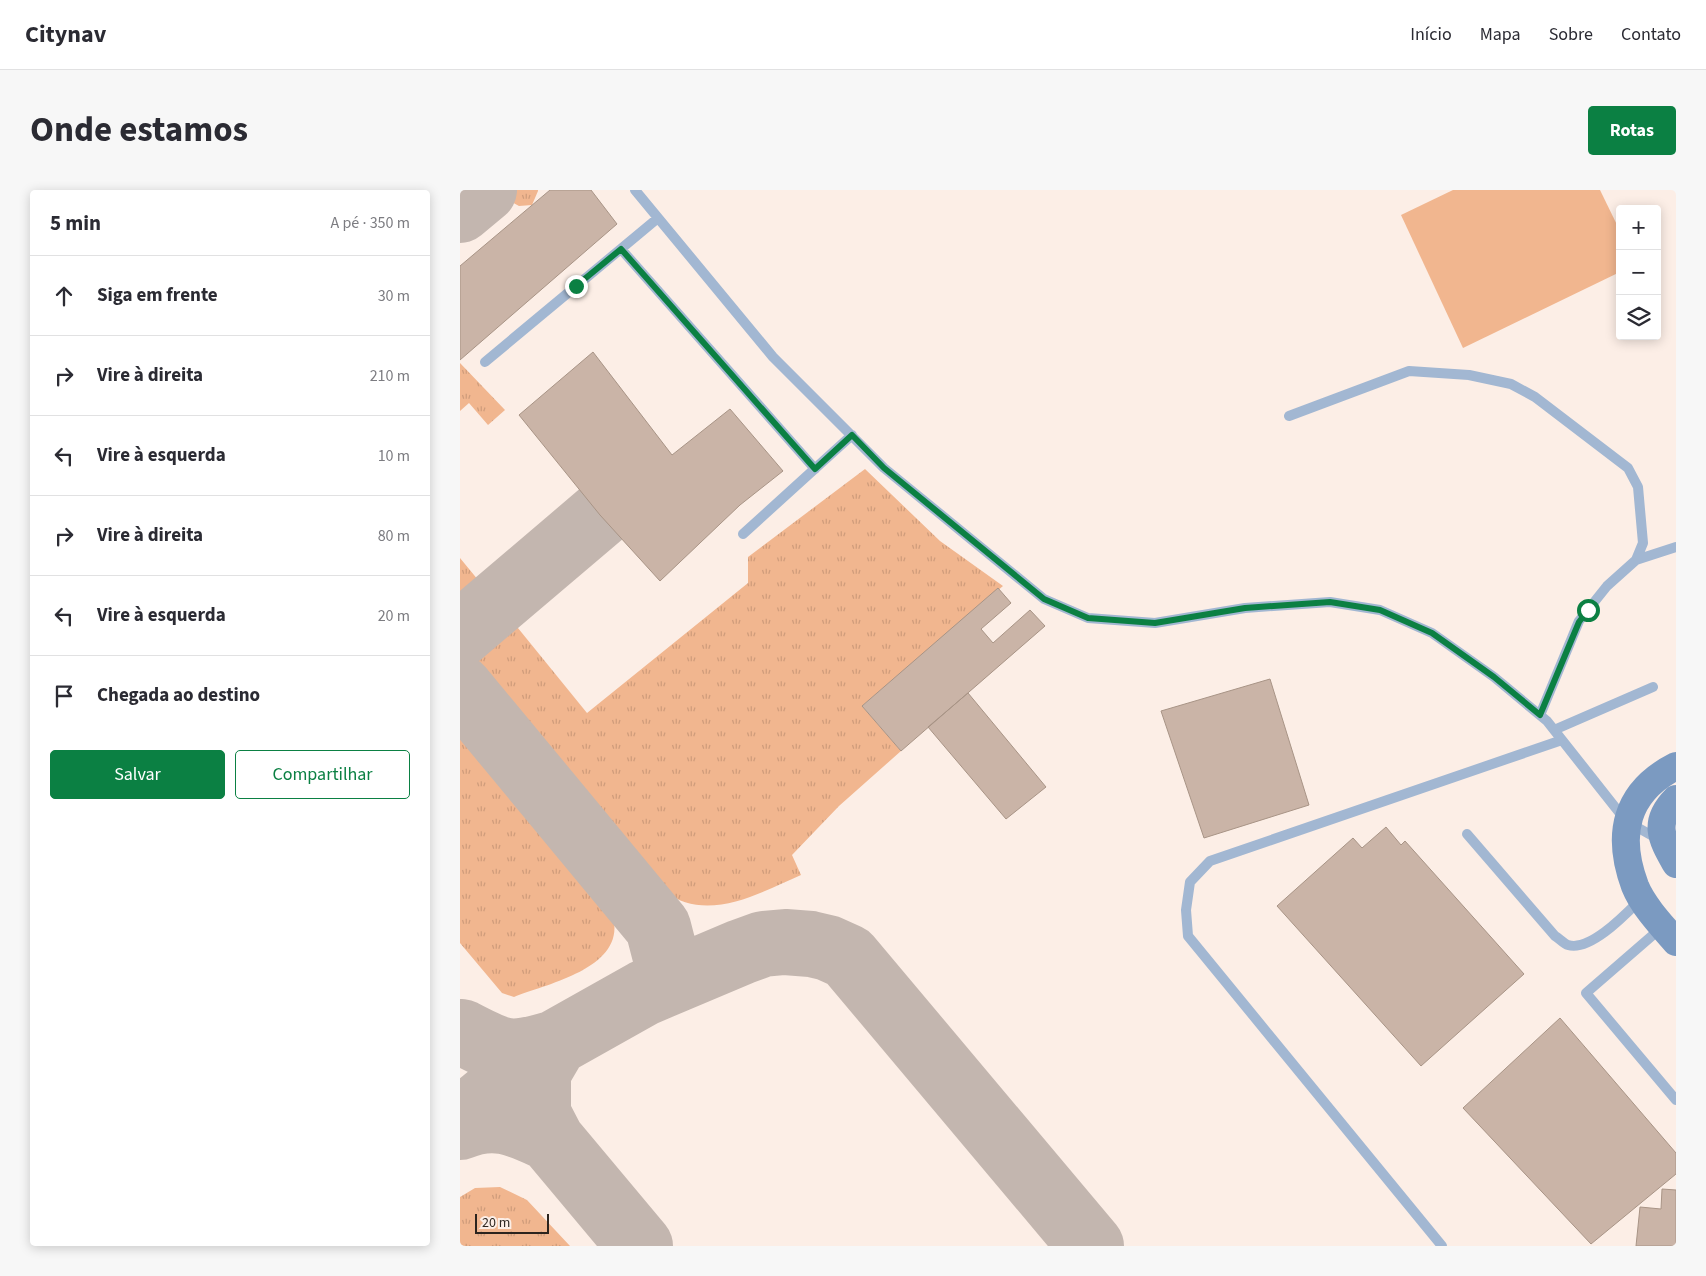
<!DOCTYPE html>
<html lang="pt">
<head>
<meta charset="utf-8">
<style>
  :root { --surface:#fff; --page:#f7f7f7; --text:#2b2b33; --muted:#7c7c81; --line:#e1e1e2; --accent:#0b8043 }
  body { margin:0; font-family:"Source Sans 3",sans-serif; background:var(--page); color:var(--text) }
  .controls { position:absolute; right:15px; top:15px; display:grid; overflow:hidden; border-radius:5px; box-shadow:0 2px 12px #0003 }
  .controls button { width:45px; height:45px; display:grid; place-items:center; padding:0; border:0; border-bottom:1px solid var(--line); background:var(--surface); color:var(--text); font:25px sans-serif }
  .scale { position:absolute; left:15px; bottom:12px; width:74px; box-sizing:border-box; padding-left:5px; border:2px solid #2c241e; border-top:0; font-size:14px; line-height:18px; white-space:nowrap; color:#2c241e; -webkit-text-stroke:4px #fceee6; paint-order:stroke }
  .stop { position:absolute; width:15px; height:15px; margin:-11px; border:4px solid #0b8043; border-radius:50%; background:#fff }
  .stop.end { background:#0b8043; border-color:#fff; box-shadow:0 1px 5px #0008 }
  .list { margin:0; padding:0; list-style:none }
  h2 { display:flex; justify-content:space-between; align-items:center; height:65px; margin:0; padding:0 20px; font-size:21px }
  h2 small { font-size:16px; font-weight:400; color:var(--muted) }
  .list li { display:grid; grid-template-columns:32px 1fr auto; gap:15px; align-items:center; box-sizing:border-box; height:80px; padding:0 20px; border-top:1px solid var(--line) }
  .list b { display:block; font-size:19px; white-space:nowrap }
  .list em { font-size:16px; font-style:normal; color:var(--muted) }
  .actions { display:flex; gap:10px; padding:15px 20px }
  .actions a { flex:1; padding:11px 0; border:1px solid var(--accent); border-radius:5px; text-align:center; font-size:18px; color:var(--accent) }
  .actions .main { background:var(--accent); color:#fff }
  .icon { flex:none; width:28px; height:28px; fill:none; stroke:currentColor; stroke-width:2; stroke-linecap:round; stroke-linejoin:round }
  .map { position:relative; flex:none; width:1216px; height:1056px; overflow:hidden; border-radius:5px }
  header { display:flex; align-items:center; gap:30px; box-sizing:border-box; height:70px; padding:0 25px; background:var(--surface); border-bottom:1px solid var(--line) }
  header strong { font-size:24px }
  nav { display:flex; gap:28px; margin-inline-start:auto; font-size:18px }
  .intro { display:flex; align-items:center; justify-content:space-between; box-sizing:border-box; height:120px; padding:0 30px }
  h1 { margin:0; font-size:35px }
  .button { padding:12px 22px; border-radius:5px; background:var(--accent); color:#fff; font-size:18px; font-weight:700 }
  main { display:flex; gap:30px; padding:0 30px }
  aside { flex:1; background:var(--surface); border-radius:5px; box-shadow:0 2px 12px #0003 }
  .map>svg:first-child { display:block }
  .grass { fill:url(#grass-tufts) }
  .pitch { fill:#f1b68f }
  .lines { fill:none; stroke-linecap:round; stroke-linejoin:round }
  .taxiway { stroke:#c3b6af; stroke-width:66 }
  .building { fill:#cab4a7; stroke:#a89486 }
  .service { stroke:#a2b7d2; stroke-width:10 }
  .secondary { stroke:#7b9ac1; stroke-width:28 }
  .route { stroke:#0b8043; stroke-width:6 }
</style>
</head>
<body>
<header>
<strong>Citynav</strong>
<nav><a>Início</a><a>Mapa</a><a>Sobre</a><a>Contato</a></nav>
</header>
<div class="intro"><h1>Onde estamos</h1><a class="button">Rotas</a></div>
<main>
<aside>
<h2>5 min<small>A pé · 350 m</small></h2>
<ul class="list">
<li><svg class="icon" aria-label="ahead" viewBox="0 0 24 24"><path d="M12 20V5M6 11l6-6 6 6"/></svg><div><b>Siga em frente</b></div><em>30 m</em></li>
<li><svg class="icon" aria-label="right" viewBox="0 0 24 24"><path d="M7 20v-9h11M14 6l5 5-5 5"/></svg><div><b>Vire à direita</b></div><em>210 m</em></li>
<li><svg class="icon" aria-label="left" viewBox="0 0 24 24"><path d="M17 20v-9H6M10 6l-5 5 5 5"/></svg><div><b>Vire à esquerda</b></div><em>10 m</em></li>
<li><svg class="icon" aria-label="right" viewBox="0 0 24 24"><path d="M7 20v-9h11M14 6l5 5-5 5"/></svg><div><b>Vire à direita</b></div><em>80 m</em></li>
<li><svg class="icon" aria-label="left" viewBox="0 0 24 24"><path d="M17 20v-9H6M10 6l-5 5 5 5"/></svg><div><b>Vire à esquerda</b></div><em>20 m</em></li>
<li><svg class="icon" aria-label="arrive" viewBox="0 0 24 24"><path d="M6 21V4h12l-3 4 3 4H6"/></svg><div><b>Chegada ao destino</b></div></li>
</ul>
<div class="actions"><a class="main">Salvar</a><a>Compartilhar</a></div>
</aside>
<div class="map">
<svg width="1216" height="1056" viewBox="0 0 1216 1056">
  <defs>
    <pattern id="grass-tufts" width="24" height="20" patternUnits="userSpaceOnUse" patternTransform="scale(1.25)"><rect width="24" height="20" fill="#f1b68f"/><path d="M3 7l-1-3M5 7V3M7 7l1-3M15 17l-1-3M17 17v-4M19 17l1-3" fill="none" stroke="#cf9c7b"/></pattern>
  </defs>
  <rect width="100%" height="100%" fill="#fceee6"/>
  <!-- grass -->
  <path class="grass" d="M48,0H78V1L72,15L59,16L48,10Z
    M0,173L45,220L28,235L9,213L0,221Z
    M405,279L480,351L543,396L402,516L441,561L379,616L332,665L341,685C299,703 247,734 204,701C196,695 190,686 183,679L15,474C18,446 29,443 49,427L127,523L288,393V367Z
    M0,368L28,402L0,426Z
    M0,531L132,692C140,703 152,717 154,732C161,779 87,794 54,807L42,803L0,753Z
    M40,997L67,1010L110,1056H0V1007L15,998Z"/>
  <!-- pitch -->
  <path class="pitch" d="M993,0H1140L1160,41V82L1003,158L941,25Z"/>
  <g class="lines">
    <!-- taxiway -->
    <path class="taxiway" d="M0,20L24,0
      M0,444L140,325
      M0,498L198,737L212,791
      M62,915L180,1056
      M0,931L95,853L184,803L281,762L303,754L325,752L351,754L368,758L388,767L631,1056
      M0,937C36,922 58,934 91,949L78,924V882L95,853C49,867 44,864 2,842"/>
  </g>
  <!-- building -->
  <path class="building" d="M90,0H131L157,34L0,170V76Z
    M133,162L212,265L270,219L323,281L280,315L200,391L140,325L59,225Z
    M538,398L551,413L521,439L533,453L570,420L585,436L441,561L402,516Z
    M810,489L849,615L744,648L701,521Z
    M508,503L586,597L546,629L468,537Z
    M926,637L941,655L945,651L1064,784L961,876L817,716L893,648L902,658Z
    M1100,828L1216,963V984L1131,1054L1003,918Z
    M1202,999L1216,1000V1056H1176L1180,1017L1201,1019Z"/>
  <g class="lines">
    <!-- service -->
    <path class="service" d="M175,0L313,167L424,278L584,409L628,428L695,433L785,418L870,412L920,420L972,443L1034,487L1087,531L1166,631L1198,649
      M161,59L355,279
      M25,172L198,28
      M829,226L949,181L1009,185L1051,194L1075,207L1168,278L1178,297L1183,353L1176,370
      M283,344L392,245
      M1080,525L1119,431L1147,396L1176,370L1216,357
      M1094,540L1193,497
      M1007,644L1095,746C1099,748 1104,754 1108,755C1130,762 1166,724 1180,710
      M1201,738L1126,803L1216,910
      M982,1056L728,746L726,720L730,692L750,671L1102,550"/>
    <!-- secondary -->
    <path class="secondary" d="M1216,576C1165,602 1156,645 1175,696C1183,716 1202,736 1216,752
      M1216,609C1192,633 1202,649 1216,674"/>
  </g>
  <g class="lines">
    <!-- route -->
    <path class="route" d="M116,96L161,59L355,279L392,245L424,278L584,409L628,428L695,433L785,418L870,412L920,420L972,443L1034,487L1080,525L1119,432L1128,420"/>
  </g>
</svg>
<div class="controls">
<button>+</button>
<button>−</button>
<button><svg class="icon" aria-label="layers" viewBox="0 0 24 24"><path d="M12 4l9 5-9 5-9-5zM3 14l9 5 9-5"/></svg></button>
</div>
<div class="scale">20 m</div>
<div class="stop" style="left:1128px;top:420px"></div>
<div class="stop end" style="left:116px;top:96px"></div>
</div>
</main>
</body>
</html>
